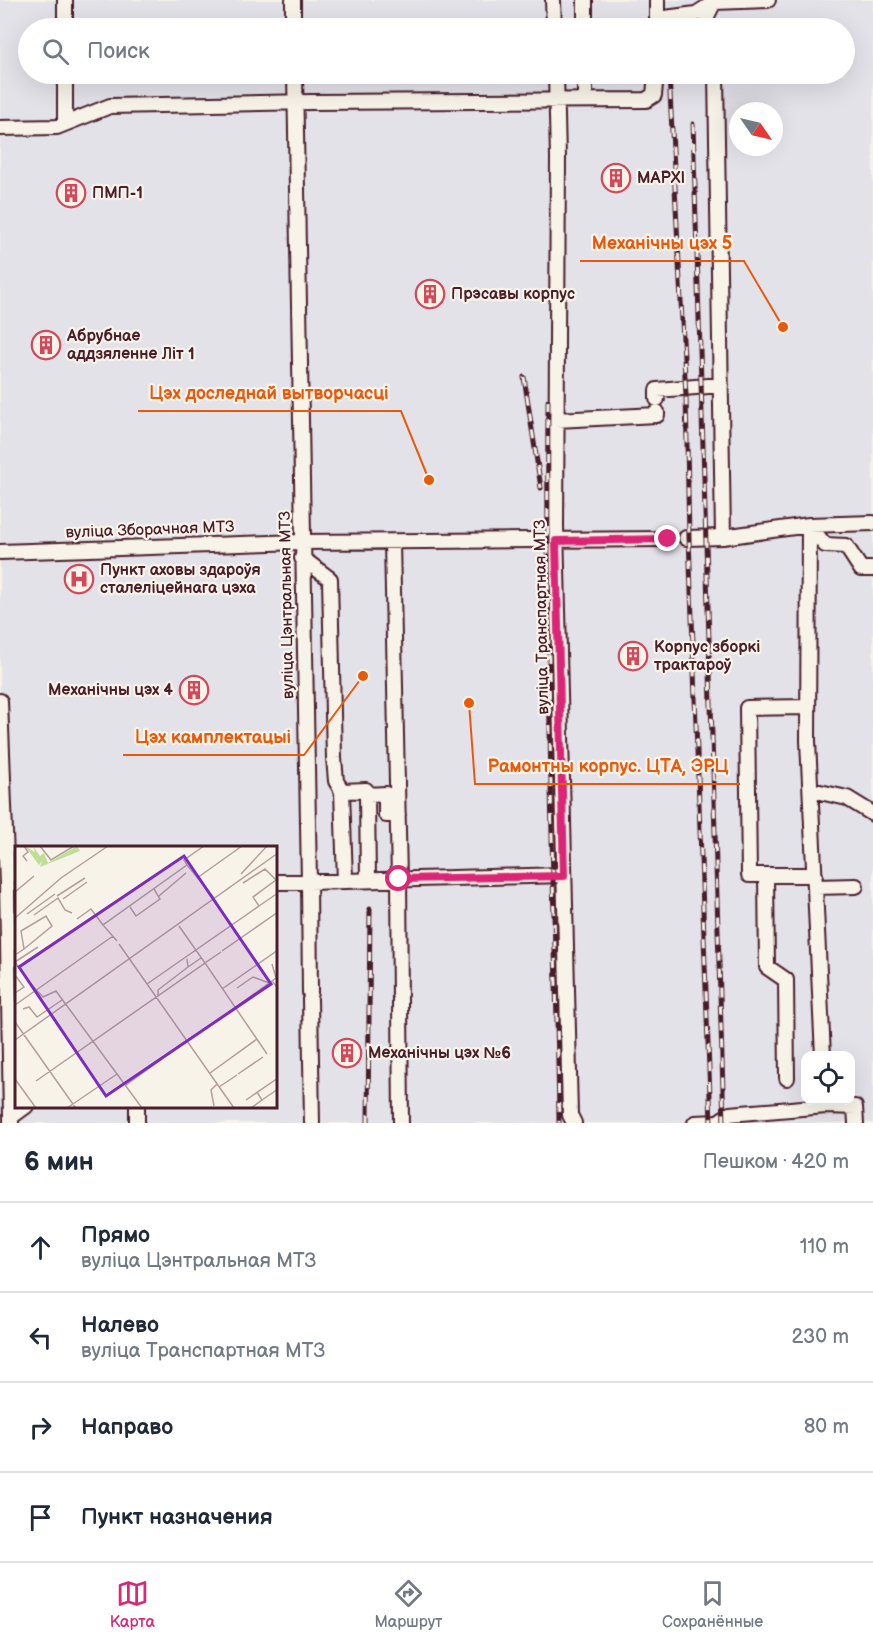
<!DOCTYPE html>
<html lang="ru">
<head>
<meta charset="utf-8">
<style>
  :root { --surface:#fff; --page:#f2f2f3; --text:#1f2937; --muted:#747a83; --line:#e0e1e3; --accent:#db2777 }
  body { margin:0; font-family:"Balsamiq Sans",sans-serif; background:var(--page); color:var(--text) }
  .controls { position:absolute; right:18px; bottom:18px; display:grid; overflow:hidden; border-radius:12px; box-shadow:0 6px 24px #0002 }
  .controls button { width:54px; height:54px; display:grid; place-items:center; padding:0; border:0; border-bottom:2px solid var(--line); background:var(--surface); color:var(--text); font:30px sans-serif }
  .compass { position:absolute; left:729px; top:102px; width:54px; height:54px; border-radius:50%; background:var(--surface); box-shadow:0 6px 24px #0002; rotate:124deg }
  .stop { position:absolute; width:18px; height:18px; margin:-14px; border:4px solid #db2777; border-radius:50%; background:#fff }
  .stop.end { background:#db2777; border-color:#fff; box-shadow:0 2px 6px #0008 }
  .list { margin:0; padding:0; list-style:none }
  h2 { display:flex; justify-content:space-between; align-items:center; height:78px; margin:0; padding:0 24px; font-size:26px }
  h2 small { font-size:20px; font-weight:400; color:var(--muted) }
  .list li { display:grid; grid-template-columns:39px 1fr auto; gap:18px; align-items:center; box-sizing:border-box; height:90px; padding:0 24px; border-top:2px solid var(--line) }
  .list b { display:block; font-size:22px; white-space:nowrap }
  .list p { margin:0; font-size:20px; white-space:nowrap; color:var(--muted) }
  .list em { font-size:20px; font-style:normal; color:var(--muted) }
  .icon { flex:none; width:33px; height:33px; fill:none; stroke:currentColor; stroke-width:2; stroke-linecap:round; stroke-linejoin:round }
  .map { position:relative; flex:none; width:873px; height:1123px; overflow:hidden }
  .search { position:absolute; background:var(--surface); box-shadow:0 6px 24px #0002; left:18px; right:18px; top:18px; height:66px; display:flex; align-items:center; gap:15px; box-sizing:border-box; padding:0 21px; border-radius:33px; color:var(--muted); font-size:22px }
  .sheet { height:438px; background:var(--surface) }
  nav { display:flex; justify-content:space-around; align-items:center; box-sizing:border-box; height:84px; border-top:2px solid var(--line); background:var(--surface); font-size:16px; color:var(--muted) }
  nav a { display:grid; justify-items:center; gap:3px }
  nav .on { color:var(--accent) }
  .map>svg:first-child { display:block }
  .built { fill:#e3e2e9; fill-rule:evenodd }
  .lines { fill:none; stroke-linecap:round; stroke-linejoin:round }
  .minor-casing { stroke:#4a1f2b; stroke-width:18 }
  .minor { stroke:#f7f3e8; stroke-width:14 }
  .rail-casing { stroke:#4a1f2b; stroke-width:5 }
  .rail { stroke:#f7f3e8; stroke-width:3; stroke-dasharray:9; stroke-linecap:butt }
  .route { stroke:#db2777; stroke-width:8 }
  .labels { text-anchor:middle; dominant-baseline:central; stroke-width:4.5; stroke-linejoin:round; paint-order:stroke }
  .poi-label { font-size:16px; font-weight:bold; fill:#4a1f2b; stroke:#f7f3e8; text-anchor:start }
  .street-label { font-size:16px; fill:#4a1f2b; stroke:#f7f3e8 }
  .inset-road { fill:none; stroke:#b29e9c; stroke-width:1.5 }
  .view { fill:#7b2cbf; fill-opacity:0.15; stroke:#7b2cbf; stroke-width:3 }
  .inset-edge { fill:none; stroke:#4a1f2b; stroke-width:3 }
  .leader { fill:none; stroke:#e8590c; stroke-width:2 }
  .callout-dot { fill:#e8590c; stroke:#f7f3e8; stroke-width:2 }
  .callout-label { font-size:18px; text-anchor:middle; font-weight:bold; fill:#e8590c; stroke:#f7f3e8; stroke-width:4.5; stroke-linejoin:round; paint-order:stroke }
</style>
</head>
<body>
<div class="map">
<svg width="873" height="1123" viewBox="0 0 873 1123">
  <rect width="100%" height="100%" fill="#f7f3e8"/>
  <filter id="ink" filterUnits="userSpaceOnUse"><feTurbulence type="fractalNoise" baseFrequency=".0167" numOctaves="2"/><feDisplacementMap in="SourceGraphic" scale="12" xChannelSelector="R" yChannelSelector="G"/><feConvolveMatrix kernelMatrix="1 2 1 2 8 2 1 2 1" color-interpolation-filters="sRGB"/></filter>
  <g filter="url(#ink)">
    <!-- built -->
    <path class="built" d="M0,0H873V1123H0ZM28,28H844V74H28ZM738,111H774V147H738ZM16,847H276V1106H16ZM806,1056H850V1100H806Z"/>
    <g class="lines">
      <!-- minor casing -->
      <g class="minor-casing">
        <path id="minor" d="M65,0V28
          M293,0V28
          M553,0L554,28
          M657,0V19
          M585,28V0
          M657,28V19L696,14L715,2L768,0
          M708,28L707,16L714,2
          M65,74V123
          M295,74L309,882L564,875
          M556,74L558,158L556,526L570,1115L574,1123
          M716,74L723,537
          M585,100V74
          M0,128L57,127L110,106L311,102L646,100L654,95L656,74
          M657,399V390L721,385
          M556,420L657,415V412
          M809,525L825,545L846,546L861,569H873
          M809,525L873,523
          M686,538L723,537L809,525L808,741L823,1056
          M392,542L399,879L401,1123
          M0,552L302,542L668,539
          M302,558L330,579L334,758L336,781L342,791
          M0,701L7,884L11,1117
          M808,707L747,708L749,875H815
          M811,790L847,798L873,814
          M367,795L368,880
          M766,875L767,967L786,980L787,1078
          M345,881L342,791L366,790L367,795L386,794V815H398
          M276,882H309L310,993
          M815,887L856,886
          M310,999L312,1123
          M137,1106V1123
          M826,1106L855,1107L856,1123
          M11,1123V1117L26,1106
          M695,1123L718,1122L730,1114L826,1106L825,1100"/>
      </g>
      <!-- minor -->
      <use href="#minor" class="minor"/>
      <!-- rail casing -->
      <g class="rail-casing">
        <path id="rail" d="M669,74L686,396L689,538L711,1123
          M693,124L724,1123
          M524,377L541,488
          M548,401C547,547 549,692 552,837C554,932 558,1028 559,1123
          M368,1123L370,909"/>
      </g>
      <!-- rail -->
      <use href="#rail" class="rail"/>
    </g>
  </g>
  <g class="lines" filter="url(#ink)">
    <!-- route -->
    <path class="route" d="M399,879L564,876L556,541L668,539"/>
  </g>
  <!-- icons -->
  <defs>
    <g id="building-ring" transform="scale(1.5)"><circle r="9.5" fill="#f7f3e8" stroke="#d1495b" stroke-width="1.5"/><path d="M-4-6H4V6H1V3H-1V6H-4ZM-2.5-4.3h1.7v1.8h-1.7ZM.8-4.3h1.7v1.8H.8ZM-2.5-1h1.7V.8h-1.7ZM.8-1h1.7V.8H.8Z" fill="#d1495b"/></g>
    <g id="hospital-ring" transform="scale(1.5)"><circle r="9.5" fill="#f7f3e8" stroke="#d1495b" stroke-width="1.5"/><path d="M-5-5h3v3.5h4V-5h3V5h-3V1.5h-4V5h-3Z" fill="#d1495b"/></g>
  </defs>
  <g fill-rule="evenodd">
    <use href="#building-ring" x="616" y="178"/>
    <use href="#building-ring" x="71" y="193"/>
    <use href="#building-ring" x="430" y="294"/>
    <use href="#building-ring" x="46" y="345"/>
    <use href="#hospital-ring" x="79" y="579"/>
    <use href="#building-ring" x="633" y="656"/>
    <use href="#building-ring" x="194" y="690"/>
    <use href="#building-ring" x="347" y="1053"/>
  </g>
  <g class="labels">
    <!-- poi labels -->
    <g class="poi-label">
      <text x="637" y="178">МАРХІ</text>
      <text x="92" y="193">ПМП-1</text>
      <text x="451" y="294">Прэсавы корпус</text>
      <text x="67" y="336">Абрубнае<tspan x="67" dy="18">аддзяленне Літ 1</tspan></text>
      <text x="100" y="570">Пункт аховы здароўя<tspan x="100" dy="18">сталеліцейнага цэха</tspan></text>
      <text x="654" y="647">Корпус зборкі<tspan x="654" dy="18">трактароў</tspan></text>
      <text x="173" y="690" text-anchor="end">Механічны цэх 4</text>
      <text x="368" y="1053">Механічны цэх №6</text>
    </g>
    <!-- street labels -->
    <g class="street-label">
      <text transform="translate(150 530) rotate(-2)">вуліца Зборачная МТЗ</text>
      <text transform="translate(287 605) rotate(-91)">вуліца Цэнтральная МТЗ</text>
      <text transform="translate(542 617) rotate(-91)">вуліца Транспартная МТЗ</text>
    </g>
  </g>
  <!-- overview -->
  <g transform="translate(15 846)">
    <rect width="262" height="262" fill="#f7f3e8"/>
    <path d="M10,0L20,6L18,0L25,10L29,7L33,17L62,0L65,5L25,21L27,15L24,19Z" fill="#bfde96"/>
    <path class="inset-road" d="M9,0L13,6L8,10L12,15M25,0L36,14L59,0M172,19L169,14L189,0M226,28L252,0M182,32L227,0M0,46L19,30M42,50L70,32M144,50L171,27M48,53L72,36M244,60L263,47M115,61L121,70L145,53L139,43M12,68L40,48M19,69L43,52L50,64L57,67M0,72L46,32L93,0M62,73L76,63L88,79M102,95L88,79L172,19L200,53M104,98L219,262M207,105L263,66M206,106L190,117L252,208M0,109L9,103L20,94L37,80L31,70L6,85L9,103M172,113L173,121L186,112M0,116L23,101M0,116L13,134M257,118L261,132L257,135L263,142M0,129L9,141L0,147M14,136L28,151L41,145L127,262M132,138L244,60L238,51L261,34L250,23L228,37M222,142L238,131L254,137L257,135M207,143L263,104M143,150V144L173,121M0,159L98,90M8,163L14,161L22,171L47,154M0,176L60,261M189,184L254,137M0,194L263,7M195,227L242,193M223,228L248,211M0,233L21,262M21,235L190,117L164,80M111,239L172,195M204,241L222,229M231,254L263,232M247,254L263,243M199,260L196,244L202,238M52,262L102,228M236,262L247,254L242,246"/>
    <path class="view" d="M169,10L256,138L91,250L4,121Z"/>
    <rect width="262" height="262" class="inset-edge"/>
  </g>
  <!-- callouts -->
  <path class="leader" d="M783 327L744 261H580M429 480L401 411H138M363 676L304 755H123M469 703L475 784H740"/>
  <g class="callout-dot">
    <circle cx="783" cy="327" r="6"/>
    <circle cx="429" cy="480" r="6"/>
    <circle cx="363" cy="676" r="6"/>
    <circle cx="469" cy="703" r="6"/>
  </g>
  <g class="callout-label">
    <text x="662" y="249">Механічны цэх 5</text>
    <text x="269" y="399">Цэх доследнай вытворчасці</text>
    <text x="213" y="743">Цэх камплектацыі</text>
    <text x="608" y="772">Рамонтны корпус. ЦТА, ЭРЦ</text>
  </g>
</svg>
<div class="controls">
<button><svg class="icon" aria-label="locate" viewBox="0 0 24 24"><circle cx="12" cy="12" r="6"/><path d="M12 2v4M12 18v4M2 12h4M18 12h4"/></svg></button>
</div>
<svg class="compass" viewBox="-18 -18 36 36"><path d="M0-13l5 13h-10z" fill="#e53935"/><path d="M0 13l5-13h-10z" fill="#747a83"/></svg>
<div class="stop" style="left:399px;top:879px"></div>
<div class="stop end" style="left:668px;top:539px"></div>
<div class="search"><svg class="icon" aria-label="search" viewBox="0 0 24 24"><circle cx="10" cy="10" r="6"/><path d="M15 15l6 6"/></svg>Поиск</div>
</div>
<section class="sheet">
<h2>6 мин<small>Пешком · 420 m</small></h2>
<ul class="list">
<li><svg class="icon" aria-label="ahead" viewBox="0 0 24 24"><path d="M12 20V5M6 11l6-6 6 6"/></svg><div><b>Прямо</b><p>вуліца Цэнтральная МТЗ</p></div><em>110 m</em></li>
<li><svg class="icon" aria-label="left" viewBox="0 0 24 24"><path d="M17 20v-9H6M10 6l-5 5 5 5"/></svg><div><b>Налево</b><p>вуліца Транспартная МТЗ</p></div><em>230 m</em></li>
<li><svg class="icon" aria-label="right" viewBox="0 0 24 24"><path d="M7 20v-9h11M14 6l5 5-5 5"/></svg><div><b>Направо</b></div><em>80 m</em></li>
<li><svg class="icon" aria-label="arrive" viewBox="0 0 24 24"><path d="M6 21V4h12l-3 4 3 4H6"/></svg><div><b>Пункт назначения</b></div></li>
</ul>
</section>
<nav>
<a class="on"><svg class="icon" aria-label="map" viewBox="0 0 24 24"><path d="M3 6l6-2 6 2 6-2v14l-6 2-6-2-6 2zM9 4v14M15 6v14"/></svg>Карта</a>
<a><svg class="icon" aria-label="directions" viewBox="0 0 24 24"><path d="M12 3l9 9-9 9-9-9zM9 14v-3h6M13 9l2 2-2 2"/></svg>Маршрут</a>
<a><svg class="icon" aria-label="saved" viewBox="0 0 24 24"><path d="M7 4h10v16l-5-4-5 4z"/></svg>Сохранённые</a>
</nav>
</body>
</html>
